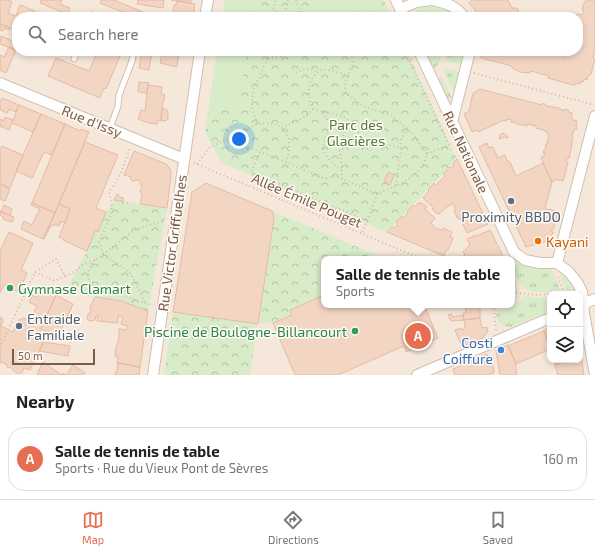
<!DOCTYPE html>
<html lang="en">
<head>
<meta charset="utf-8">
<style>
  :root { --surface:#fff; --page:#f2f2f2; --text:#222; --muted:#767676; --line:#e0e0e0; --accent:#e76f51 }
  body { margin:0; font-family:"Exo 2",sans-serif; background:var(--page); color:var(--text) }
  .controls { position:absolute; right:12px; bottom:12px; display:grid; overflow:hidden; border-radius:8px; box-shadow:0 2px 6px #0003 }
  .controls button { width:36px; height:36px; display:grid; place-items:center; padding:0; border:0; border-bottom:1px solid var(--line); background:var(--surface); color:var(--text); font:20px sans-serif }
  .scale { position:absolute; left:12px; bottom:10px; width:83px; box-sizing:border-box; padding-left:4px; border:2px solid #7a5c4d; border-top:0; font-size:11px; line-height:14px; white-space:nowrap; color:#7a5c4d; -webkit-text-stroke:3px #fffaf3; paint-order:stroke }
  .you { position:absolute; left:239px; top:139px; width:14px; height:14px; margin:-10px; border:3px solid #fff; border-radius:50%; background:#1a73e8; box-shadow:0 0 0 6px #1a73e833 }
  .badge { display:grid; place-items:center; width:26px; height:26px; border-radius:50%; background:var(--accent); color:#fff; font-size:13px; font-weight:700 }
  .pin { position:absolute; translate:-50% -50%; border:2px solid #fff; box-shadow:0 1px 4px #0006 }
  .popup { position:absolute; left:321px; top:256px; width:194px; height:52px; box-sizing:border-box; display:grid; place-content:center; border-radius:8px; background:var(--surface); filter:drop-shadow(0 1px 3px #0005); font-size:13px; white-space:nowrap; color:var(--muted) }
  .popup b { font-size:15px; color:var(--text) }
  .popup::after { content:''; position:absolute; left:50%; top:100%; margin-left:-8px; border:8px solid transparent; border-top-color:var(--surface) }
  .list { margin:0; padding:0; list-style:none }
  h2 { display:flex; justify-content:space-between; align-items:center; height:52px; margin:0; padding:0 16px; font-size:17px }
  h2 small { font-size:13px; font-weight:400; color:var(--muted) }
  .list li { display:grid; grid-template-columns:26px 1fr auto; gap:12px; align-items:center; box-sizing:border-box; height:64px; margin:0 8px 8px; padding:0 8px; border:1px solid var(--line); border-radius:16px }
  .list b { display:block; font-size:15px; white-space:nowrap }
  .list p { margin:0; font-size:13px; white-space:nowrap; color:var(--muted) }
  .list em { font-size:13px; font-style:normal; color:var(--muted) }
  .icon { flex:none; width:22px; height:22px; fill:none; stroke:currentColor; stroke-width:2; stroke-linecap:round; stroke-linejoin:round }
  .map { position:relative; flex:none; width:595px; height:375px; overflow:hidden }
  .search { position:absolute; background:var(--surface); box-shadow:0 2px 6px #0003; left:12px; right:12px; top:12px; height:44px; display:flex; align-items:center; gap:10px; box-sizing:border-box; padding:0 14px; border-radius:16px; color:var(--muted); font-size:15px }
  .sheet { height:124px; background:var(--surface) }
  nav { display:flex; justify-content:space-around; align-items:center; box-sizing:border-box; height:56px; border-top:1px solid var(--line); background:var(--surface); font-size:11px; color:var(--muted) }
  nav a { display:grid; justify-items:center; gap:2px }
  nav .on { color:var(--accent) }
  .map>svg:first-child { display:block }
  .residential { fill:#f5e8da; fill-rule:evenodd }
  .grass { fill:url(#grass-tufts) }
  .park { fill:url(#park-crowns) }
  .garden { fill:#d8ecc9 }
  .building { fill:#f3d5c3; stroke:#e6bba3 }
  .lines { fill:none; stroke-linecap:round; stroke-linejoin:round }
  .service-casing { stroke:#d1beb0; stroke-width:7 }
  .minor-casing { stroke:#d1beb0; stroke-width:12 }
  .path { stroke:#d9b8a5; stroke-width:2; stroke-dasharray:1 3; stroke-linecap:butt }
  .service { stroke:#fff; stroke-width:5 }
  .minor { stroke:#fff; stroke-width:10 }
  .service-dot { fill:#5c6f8a; stroke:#fffaf3; stroke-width:1.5 }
  .food-dot { fill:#e8710a; stroke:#fffaf3; stroke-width:1.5 }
  .leisure-dot { fill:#2e9e5b; stroke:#fffaf3; stroke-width:1.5 }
  .shop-dot { fill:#3f7fe0; stroke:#fffaf3; stroke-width:1.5 }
  .labels { text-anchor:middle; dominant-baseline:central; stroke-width:3; stroke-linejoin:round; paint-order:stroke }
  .street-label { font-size:14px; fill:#7a5c4d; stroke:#fffaf3 }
  .park-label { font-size:14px; fill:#537a41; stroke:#fffaf3 }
  .service-label { font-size:14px; fill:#4e5e75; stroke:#fffaf3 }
  .food-label { font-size:14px; fill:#c56008; stroke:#fffaf3; text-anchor:start }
  .leisure-label { font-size:14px; fill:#27864d; stroke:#fffaf3; text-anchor:start }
  .shop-label { font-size:14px; fill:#366cbe; stroke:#fffaf3; text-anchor:end }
</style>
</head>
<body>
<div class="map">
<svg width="595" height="375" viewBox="0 0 595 375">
  <defs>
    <pattern id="grass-tufts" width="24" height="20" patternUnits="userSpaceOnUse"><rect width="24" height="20" fill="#d8ecc9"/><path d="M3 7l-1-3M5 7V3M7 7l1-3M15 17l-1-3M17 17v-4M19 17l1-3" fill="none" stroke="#b4c2a5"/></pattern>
    <pattern id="park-crowns" width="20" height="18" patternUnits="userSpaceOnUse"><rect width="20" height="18" fill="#d8ecc9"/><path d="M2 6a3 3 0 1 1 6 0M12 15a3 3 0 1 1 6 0" fill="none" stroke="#b4c2a5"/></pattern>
  </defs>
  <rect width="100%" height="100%" fill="#fdf6ec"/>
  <!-- residential -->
  <path class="residential" d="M0,0H595V375H0ZM17,17H578V51H17ZM324,259H512V305H324ZM550,294H580V360H550Z"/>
  <!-- grass -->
  <path class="grass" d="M434,5L442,7L450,11L445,17H419L415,9L425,6Z
    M424,51H440C441,59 441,65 433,69Z
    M446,51H464L460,65L447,61Z
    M445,68L459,72L454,89H452L444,70Z
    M442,76L452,98L447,100L437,78Z
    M519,262L533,267L550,268C555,275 557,283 561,291C542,291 526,298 516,277C513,271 515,267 519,262Z
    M560,273C567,279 573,285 576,294H570C564,288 561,281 560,273Z
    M526,296L537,298L550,297V311L511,327L504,326L499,322L497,318L496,315L497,313C502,310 508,311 513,307C518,304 520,299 526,296Z"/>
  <!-- park -->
  <path class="park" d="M225,0H384L391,17H222Z
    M217,51H407L457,159L387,232L222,163L205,132Z
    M114,200L167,208L148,311L121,301L88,296L70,283L87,251L95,231L98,232L106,212Z
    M272,211L386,259H324V295L290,309L292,315L273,323L258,324L250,375H164L173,312L258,324L274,218Z"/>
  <!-- garden -->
  <path class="garden" d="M225,0H254L252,17H222Z
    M308,0H380L343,17H316Z
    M217,51H247L238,110L209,106Z"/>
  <!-- building -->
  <path class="building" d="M0,0H8L12,2L8,13L16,16L20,5L35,11L32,17H17V31L0,24Z
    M41,0H62L60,4L70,8L67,14L40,3Z
    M101,0H114L155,17H134L100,3Z
    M138,0H164L163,8L137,4Z
    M171,0H191V3Z
    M472,0H508L512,8H516L518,9L519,17H479L475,10L469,3Z
    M586,0H595V53H594L593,58L595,59L591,74L588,76L587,80L584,79L583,82L581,81L580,84L576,83L575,85H573L548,78L549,76L531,71L530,73L520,72L512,68V66L481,58L483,51H553L552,54L555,55V53L562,55V57L565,58L567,54H571L572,51H578V17H576L577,14L582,15L584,10H582L584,3H585Z
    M177,1L195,4L193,17H172L174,5H176Z
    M0,24L10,28L9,30L4,28L3,31L0,30Z
    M1,36L17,43V47L16,50L0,44Z
    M9,47L16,50L6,73L0,70V55L4,57Z
    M94,51H122L106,89L104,88L100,98L48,76L56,58L89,71L97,53L94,52Z
    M142,51H152L149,70L139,68Z
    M162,51H179L177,67L160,63Z
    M139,82L149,83L147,93L138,92Z
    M148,85L162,87L161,94L165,95L164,101H163L161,121H157V124L149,123L138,119L141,110L145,111Z
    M480,89L542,105L543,103L545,104L546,106L559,108L560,109L564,111L565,109L568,110L569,112L572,113L571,116L573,120L577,121L576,124L577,126L576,130L574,129L572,137L573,138L571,145H572L569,158L567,159L566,162L568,163L563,181L558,180V179L552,182L543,163V161L541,159L542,156L544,157L545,153H543L544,150L546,149V147L545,145L547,143L549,136L546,131L536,128V126L527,124V126L517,124L516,123L511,122L512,120L507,119L506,121L504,120L478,132L477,130L472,132L464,114L469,111L473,93Z
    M2,98L19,105L16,112L9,109L7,113L0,110V102Z
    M19,105L41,114L33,132L12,123Z
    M162,108L165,109L168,111V119L165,121L161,120Z
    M41,114L65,124L52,155L44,152L32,178L16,171Z
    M5,117L13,120L9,130L0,126V119L4,121Z
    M65,124L80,131L81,129L89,132L55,213L32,203Z
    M502,133L507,135L508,138L504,137L499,139L500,135Z
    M85,142L118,155L96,208L106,212L98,232L95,231L87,251L63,240L64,239L59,237L70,209L59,204Z
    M487,143L489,148L493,147L498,158L505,155L507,161L510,162L516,176L543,163L552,182L545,208L547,209V211H548L549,209L558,212L553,230L552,229L551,231L553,232L550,241L539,243L526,247L479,147Z
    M2,146L23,155L10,188L0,184V150Z
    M134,151L166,164L169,167L171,171V175L167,208L140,204L142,194L140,192V190L143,187H142L140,183V181L137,180L133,181L131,180V177L124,175Z
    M457,159L488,224L467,233L460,218L458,219L454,211L456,210L453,203L447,207L439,214L438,213L437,214L432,209L434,208L423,198L429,191L428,190L434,183L436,185L445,176L443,174L450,167L451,168L454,166L453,164Z
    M388,172L394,175L390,185L384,182Z
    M206,183L272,211L274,218L258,324L173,312L192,192Z
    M1,184L10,189L5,201L0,199V186Z
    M117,194L120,197L123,198V201L114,200Z
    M419,202L420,204L422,203L427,207L425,209L435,218L431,223L435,228L442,230L443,228L452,232L450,237L453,238L448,250H446L444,256L387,232L392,227L394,228L398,224L396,222L402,216L404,218L408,213L407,212L413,205L415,207Z
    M32,203L55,213L43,239L21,229L24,221L32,225L40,209L31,205Z
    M59,204L70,209L65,223L61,221L60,225L58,226L55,224L54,226L51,225L44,239H43Z
    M4,205L12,209L10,215L1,212Z
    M0,211L14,217L12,222L3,219L4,217L1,216Z
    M490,230L502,254V257L499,259H461L465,254L463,252L470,245L467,239L476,235L477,236Z
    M9,232L33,243L21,270L27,273L19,292L4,285L0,293V251Z
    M41,289L56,295L39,334L42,338L43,344L30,370L24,368L22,373H16L10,367L9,368L7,367V365L2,362L0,363V317L2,318L3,321L1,326L13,332L19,320L24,318L30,321L37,306L29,302L33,295L37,297Z
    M56,295L73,304L58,337L41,329Z
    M324,295V305H424L438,338L406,352L404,346L338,375H295L273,323L292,315L290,310Z
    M95,297L121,301L148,311L140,367L117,363L118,356H115V352L119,337V329L126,330L128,326L121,324L123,317L118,316V323L97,321L98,316H96L95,320L92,321L88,320L87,319L88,314L91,312L90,307Z
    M452,305H480V318L464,320L463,313H466L465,307L459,305L458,308Z
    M452,314V317L462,315V316H463L464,320L451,321L448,315Z
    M480,318L482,328L487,327L488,332L486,333L483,338L462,347L455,330L461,328L462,330L464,329L465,326L464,320Z
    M550,327V348L544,330Z
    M544,331L550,349L516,364L508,346Z
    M43,342L70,346L68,356L39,351Z
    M508,345L515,361L517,375H500L496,350Z
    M487,354L488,358L492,357L494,373L490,374V375H455L453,369Z
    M580,355H581L584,375H558L555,365L568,360H580Z
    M554,360H563L564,362L555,365Z
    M43,362L62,375L63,373L66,375L73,365L85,373L84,375H37Z
    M118,363L140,367L139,375H115V372H117Z"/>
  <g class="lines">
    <!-- service casing -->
    <g class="service-casing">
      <path id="service" d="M91,17L92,15L97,17
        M74,59L77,51
        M110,128L118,106L119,95L132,61L134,51"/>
    </g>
    <!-- minor casing -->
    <g class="minor-casing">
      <path id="minor" d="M396,0L404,17
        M432,0C446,3 455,5 464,17
        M400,9L417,2L431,0
        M205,17L208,0
        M419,51L514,252L525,260L540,263H557L569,272L577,282L582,292L584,313L595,375
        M0,83L184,159
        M452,122L470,51
        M557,263L595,116
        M580,305L595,299
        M153,375L200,51
        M417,375L550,318"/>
    </g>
    <!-- path -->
    <path class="path" d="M296,0L302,17
      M271,17L276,0
      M284,17L288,0
      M347,51C361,60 345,75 345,87C345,89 345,91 346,93L365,107L390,115L398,121L412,133L427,154C422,177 396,186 377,194L362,234
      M268,58C277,58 282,57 290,51
      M268,58L274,51
      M412,59L409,60L449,145L427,154
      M296,73C303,69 311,67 317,73
      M474,73L594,105
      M313,109C327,114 343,112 352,124
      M323,112L331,125C326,138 318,146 329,159C333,163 336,167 342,170
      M257,124L252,107V98L254,88L268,58L266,51
      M282,128C292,123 306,118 313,109C308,97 306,84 316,74C319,71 323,69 327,70C335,71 342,74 349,76
      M238,133L240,144L286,162L325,179L335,176L377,194
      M400,148L401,140L407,128
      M260,152L251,172L324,203
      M194,163L422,259
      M197,164L209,148L257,124L266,123L278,125L284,130L289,139V153L286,162
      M342,179L341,158L339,148L344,133L347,128L352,125C357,130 363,141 370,143C380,147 390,143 400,148L401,150L396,186
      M326,200L324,203L367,220
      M103,254L99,242L111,215L112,208L111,199L109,194L121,173L130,148
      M103,255L118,264L131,274L145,302
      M95,260C91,265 88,270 89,277C89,293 109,291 121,295C131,298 142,303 153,305
      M35,272L55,281L65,276
      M558,277L562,288L566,293
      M512,292L534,295L566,293
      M495,305L494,310L496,330
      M0,348L35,272L56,259L65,276L74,272L82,265L95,260L100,257L133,231L146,226L165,221"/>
    <!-- service -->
    <use href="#service" class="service"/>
    <!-- minor -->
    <use href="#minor" class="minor"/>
  </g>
  <!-- markers -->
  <g class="service-dot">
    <circle cx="511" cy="201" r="4"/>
    <circle cx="19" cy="326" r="4"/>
  </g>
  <circle class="food-dot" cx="538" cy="241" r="4"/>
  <g class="leisure-dot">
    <circle cx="10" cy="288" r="4"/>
    <circle cx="355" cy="331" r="4"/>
  </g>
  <circle class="shop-dot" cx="501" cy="350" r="4"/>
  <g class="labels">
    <!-- street labels -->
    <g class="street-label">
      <text transform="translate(92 121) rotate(22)">Rue d'Issy</text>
      <text transform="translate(466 152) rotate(65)">Rue Nationale</text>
      <text transform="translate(307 200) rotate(23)">Allée Émile Pouget</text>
      <text transform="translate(172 243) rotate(-82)">Rue Victor Griffuelhes</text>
    </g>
    <!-- park labels -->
    <g class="park-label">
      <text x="356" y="124">Parc des<tspan x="356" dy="16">Glacières</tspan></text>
    </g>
    <!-- service labels -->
    <g class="service-label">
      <text x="511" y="216">Proximity BBDO</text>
      <text x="27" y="318" text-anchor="start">Entraide<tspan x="27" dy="16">Familiale</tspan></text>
    </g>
    <!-- food labels -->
    <g class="food-label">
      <text x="546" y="241">Kayani</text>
    </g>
    <!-- leisure labels -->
    <g class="leisure-label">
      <text x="18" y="288">Gymnase Clamart</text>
      <text x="347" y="331" text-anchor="end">Piscine de Boulogne-Billancourt</text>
    </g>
    <!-- shop labels -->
    <g class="shop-label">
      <text x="493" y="342">Costi<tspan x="493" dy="16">Coiffure</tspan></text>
    </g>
  </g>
</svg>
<div class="controls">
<button><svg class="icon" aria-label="locate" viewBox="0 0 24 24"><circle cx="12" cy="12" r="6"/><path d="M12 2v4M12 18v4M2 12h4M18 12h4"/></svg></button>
<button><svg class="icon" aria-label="layers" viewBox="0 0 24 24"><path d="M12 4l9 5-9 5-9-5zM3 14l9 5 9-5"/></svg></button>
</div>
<div class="scale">50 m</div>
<div class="you"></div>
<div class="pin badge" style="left:418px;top:336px">A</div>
<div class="popup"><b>Salle de tennis de table</b>Sports</div>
<div class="search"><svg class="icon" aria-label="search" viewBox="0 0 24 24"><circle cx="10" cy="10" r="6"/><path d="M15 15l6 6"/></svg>Search here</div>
</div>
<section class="sheet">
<h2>Nearby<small></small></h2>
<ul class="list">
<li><span class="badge">A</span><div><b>Salle de tennis de table</b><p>Sports · Rue du Vieux Pont de Sèvres</p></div><em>160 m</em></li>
</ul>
</section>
<nav>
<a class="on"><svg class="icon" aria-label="map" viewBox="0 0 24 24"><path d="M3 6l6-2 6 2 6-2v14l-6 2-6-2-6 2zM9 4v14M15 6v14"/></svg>Map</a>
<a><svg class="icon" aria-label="directions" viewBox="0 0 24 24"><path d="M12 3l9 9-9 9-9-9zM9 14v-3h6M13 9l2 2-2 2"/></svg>Directions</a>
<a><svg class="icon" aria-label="saved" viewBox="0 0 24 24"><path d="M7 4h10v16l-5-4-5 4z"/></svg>Saved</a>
</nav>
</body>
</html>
